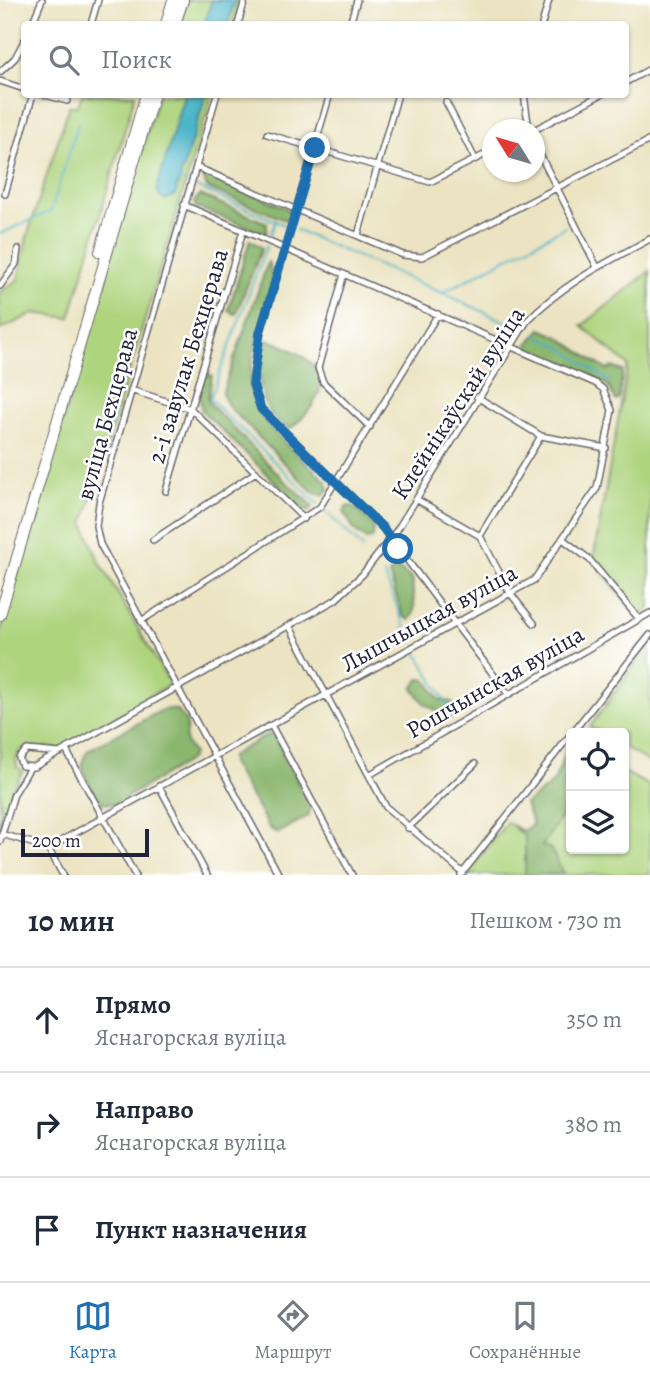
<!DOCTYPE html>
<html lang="ru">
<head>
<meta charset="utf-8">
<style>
  :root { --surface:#fff; --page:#f2f2f3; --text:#1f2937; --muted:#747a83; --line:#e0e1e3; --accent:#1f6fb2 }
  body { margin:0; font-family:Alegreya,serif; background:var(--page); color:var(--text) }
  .controls { position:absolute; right:21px; bottom:21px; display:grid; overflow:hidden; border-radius:7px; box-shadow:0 2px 5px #0004 }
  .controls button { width:63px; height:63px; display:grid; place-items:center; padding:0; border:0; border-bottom:2px solid var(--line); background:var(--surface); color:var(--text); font:35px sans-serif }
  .compass { position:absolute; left:482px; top:119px; width:63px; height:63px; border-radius:50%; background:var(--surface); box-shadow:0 2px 5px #0004; rotate:307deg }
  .scale { position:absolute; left:21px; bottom:18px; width:128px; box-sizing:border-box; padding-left:7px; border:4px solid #22223b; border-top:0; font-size:19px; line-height:24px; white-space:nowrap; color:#22223b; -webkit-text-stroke:5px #fff; paint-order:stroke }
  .stop { position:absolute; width:21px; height:21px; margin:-16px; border:5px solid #1f6fb2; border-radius:50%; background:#fff }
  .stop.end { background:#1f6fb2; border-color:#fff; box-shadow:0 2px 7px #0008 }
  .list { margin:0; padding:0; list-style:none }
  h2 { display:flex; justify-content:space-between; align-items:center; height:91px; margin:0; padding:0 28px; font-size:30px }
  h2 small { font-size:23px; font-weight:400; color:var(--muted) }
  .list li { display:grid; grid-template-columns:46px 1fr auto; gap:21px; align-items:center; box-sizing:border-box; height:105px; padding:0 28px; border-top:2px solid var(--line) }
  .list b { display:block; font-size:26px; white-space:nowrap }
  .list p { margin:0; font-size:23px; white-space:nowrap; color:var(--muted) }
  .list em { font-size:23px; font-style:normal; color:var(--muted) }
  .icon { flex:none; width:38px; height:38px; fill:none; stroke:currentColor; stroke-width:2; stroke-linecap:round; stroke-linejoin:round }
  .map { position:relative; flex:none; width:650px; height:875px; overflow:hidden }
  .search { position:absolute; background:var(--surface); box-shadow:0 2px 5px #0004; left:21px; right:21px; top:21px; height:77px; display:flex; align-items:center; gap:18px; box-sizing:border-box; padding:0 24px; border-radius:7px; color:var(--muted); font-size:26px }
  .sheet { height:406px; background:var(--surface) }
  nav { display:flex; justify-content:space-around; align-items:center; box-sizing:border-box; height:98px; border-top:2px solid var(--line); background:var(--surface); font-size:19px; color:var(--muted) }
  nav a { display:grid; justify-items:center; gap:4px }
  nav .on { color:var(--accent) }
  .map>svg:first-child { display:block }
  .green { fill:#aed47e; stroke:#687b5c; stroke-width:2 }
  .forest { fill:#8ab66d; stroke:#566c54; stroke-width:2 }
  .water { fill:#4ab4c8; stroke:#366b82; stroke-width:2 }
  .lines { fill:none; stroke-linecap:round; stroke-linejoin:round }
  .stream { stroke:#4ab4c8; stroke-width:2 }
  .street-casing { stroke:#68666a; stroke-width:8 }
  .highway-casing { stroke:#68666a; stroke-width:12 }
  .street { stroke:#fff; stroke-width:5 }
  .highway { stroke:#fff; stroke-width:10 }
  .route { stroke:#1f6fb2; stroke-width:9 }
  .labels { text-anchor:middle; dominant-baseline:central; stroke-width:5; stroke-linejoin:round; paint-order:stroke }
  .street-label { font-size:24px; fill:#22223b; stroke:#fff }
</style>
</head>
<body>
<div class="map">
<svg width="650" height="875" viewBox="0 0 650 875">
  <rect width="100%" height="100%" fill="#fff"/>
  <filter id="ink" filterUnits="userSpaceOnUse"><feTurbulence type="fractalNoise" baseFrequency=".0143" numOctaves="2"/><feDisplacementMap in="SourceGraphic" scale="14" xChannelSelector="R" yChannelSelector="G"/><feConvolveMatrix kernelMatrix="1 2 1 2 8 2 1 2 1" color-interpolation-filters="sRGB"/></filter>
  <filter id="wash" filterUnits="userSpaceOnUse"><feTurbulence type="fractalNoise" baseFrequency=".00686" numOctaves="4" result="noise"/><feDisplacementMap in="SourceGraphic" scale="28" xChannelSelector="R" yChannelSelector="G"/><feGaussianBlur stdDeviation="1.57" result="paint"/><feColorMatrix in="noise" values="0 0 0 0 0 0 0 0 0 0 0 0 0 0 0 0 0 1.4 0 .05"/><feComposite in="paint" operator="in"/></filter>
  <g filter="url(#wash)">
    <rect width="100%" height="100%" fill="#ebe3c1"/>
    <!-- green -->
    <path class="green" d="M187,0H240L233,24H179Z
      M82,94L135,95L70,318L34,313L0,330V292L18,280L27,237L69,106H78Z
      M158,95H212L84,523L98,559L170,684L61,749L28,747L20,750L16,759L17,767L23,771L11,791L0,831V635Z
      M650,271V609L637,615L593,560L628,365L582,326Z
      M650,644V763L624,747V733H601L590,727Z
      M571,740V849H624V772L650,786V875H466L507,822L523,831L533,824L525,804L554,782Z"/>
    <!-- forest -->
    <path class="forest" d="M207,174L286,208L291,213L290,217L285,220L207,188L203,177Z
      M200,195L267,223L266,234L196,207L194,202Z
      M250,240L262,248L236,314L228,311Z
      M268,262C286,287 231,365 259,413C273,436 307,463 327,482L329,489L323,495L314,493L229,407L222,394Z
      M541,329L559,337L607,370L612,367L623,371L619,399L616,401L608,385L530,350L528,344Z
      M269,340C326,361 340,386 290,429C256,413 256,372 265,341Z
      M207,374L212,376L208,400L211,405L285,481L310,503L313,507L308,511L303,509L203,412C198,401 197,383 207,374Z
      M353,506L374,526L373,537L367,540L355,531L344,512L346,507Z
      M398,568L413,580C410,594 420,609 409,620L403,616L389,574Z
      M419,679L426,680L440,700L452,702L456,707V716L449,718L425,704L413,689Z
      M164,709L177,710L187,723L185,741L193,753L190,760L115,804L102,803C91,786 74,769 88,750Z
      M269,734L274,737L311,807L308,816L278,833L270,829L231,763V756Z
      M571,740V802L542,846L550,848L564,875H525V837L513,827L523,831L533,824L525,804L554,782Z"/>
    <!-- water -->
    <path class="water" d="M212,0H235L228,24H204Z
      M184,95H206L175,195L165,200L159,196L157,188Z"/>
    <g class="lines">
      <!-- stream -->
      <path class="stream" d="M180,180L187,183
        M194,186L289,227
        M296,230L442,293L565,227
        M0,234L51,211L78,123
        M269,238L275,222
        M267,245L210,399L318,504
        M443,293L508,323
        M536,335L561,347L609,381
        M323,509L363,548
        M384,574L411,642
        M416,651L453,715"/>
    </g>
  </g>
  <g filter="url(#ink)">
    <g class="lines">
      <!-- street casing -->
      <g class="street-casing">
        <path id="street" d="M32,24L42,0
          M91,24L98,0
          M238,24L245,0
          M350,24L357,0
          M542,24L549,0
          M0,72L15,58L24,41
          M0,81L24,89
          M626,82L650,69
          M42,94L67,101L69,94
          M217,94L99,503L96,526L100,544L279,875
          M330,94L260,333L252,384L261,409L383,528L508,694
          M524,94L529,130
          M446,102L475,159
          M534,130L602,94
          M267,134L430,182L492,151
          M534,143L597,267
          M196,167L403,255L422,257L650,140
          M5,194L33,94
          M358,235L398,94
          M344,274L318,368L323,382L370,427
          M0,286L16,264L18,249
          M131,390L191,409L304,519
          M477,397L541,436L606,448
          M166,491L243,231
          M416,499L480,536L510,593L534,623
          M480,536L541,436
          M153,540L256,472
          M564,540L589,559L639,619
          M141,621L320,507L438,314
          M290,627L386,807L463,873
          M271,725L352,875
          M572,733L650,635
          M66,750L135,875
          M60,753L27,750L19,758L22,766L34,767L335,600L362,575L397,530L527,321C561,285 607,262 650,239
          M369,775L650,613
          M159,786L207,875
          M408,828L475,764
          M2,834L48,848L63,875
          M0,841L14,794L29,769
          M48,848L534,580L597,488L612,410L603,389L595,383L184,205
          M461,875L571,734"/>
      </g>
      <!-- highway casing -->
      <g class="highway-casing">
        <path id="highway" d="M166,24L173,0
          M175,24L183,0
          M100,252L146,94
          M0,615L154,94"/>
      </g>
      <!-- street -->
      <use href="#street" class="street"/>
      <!-- highway -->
      <use href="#highway" class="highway"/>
    </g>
  </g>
  <g class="lines" filter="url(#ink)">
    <!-- route -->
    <path class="route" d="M315,148L260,333L253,384L261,409L383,528L398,549"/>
  </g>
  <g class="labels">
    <!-- street labels -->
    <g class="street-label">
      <text transform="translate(188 356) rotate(-73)">2-і завулак Бехцерава</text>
      <text transform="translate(458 403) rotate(-57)">Клейнікаўскай вуліца</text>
      <text transform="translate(107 414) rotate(-75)">вуліца Бехцерава</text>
      <text transform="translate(429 618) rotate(-29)">Лышчыцкая вуліца</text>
      <text transform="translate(495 682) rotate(-30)">Рошчынская вуліца</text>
    </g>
  </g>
</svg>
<div class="controls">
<button><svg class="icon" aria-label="locate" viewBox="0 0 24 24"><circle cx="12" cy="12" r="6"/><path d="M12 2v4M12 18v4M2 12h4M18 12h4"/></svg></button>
<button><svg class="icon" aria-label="layers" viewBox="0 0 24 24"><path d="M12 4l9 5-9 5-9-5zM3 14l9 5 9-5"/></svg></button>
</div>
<svg class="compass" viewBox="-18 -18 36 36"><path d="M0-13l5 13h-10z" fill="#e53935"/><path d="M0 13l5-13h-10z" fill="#747a83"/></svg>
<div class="scale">200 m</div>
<div class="stop" style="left:398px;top:549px"></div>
<div class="stop end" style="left:315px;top:148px"></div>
<div class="search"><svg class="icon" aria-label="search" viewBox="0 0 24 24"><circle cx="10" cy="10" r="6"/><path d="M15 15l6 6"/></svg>Поиск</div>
</div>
<section class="sheet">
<h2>10 мин<small>Пешком · 730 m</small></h2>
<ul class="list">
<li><svg class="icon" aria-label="ahead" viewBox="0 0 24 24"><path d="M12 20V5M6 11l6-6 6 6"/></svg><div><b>Прямо</b><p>Яснагорская вуліца</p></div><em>350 m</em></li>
<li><svg class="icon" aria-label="right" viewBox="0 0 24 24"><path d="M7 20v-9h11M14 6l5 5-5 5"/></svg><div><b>Направо</b><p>Яснагорская вуліца</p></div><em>380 m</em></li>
<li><svg class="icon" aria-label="arrive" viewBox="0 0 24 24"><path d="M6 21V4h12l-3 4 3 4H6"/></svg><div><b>Пункт назначения</b></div></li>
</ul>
</section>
<nav>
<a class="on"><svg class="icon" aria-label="map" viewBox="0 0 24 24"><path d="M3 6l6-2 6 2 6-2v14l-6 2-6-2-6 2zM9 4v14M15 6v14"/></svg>Карта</a>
<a><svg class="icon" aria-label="directions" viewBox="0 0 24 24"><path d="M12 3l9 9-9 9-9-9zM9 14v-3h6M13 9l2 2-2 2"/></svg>Маршрут</a>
<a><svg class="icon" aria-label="saved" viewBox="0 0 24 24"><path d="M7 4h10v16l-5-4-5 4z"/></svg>Сохранённые</a>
</nav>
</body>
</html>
